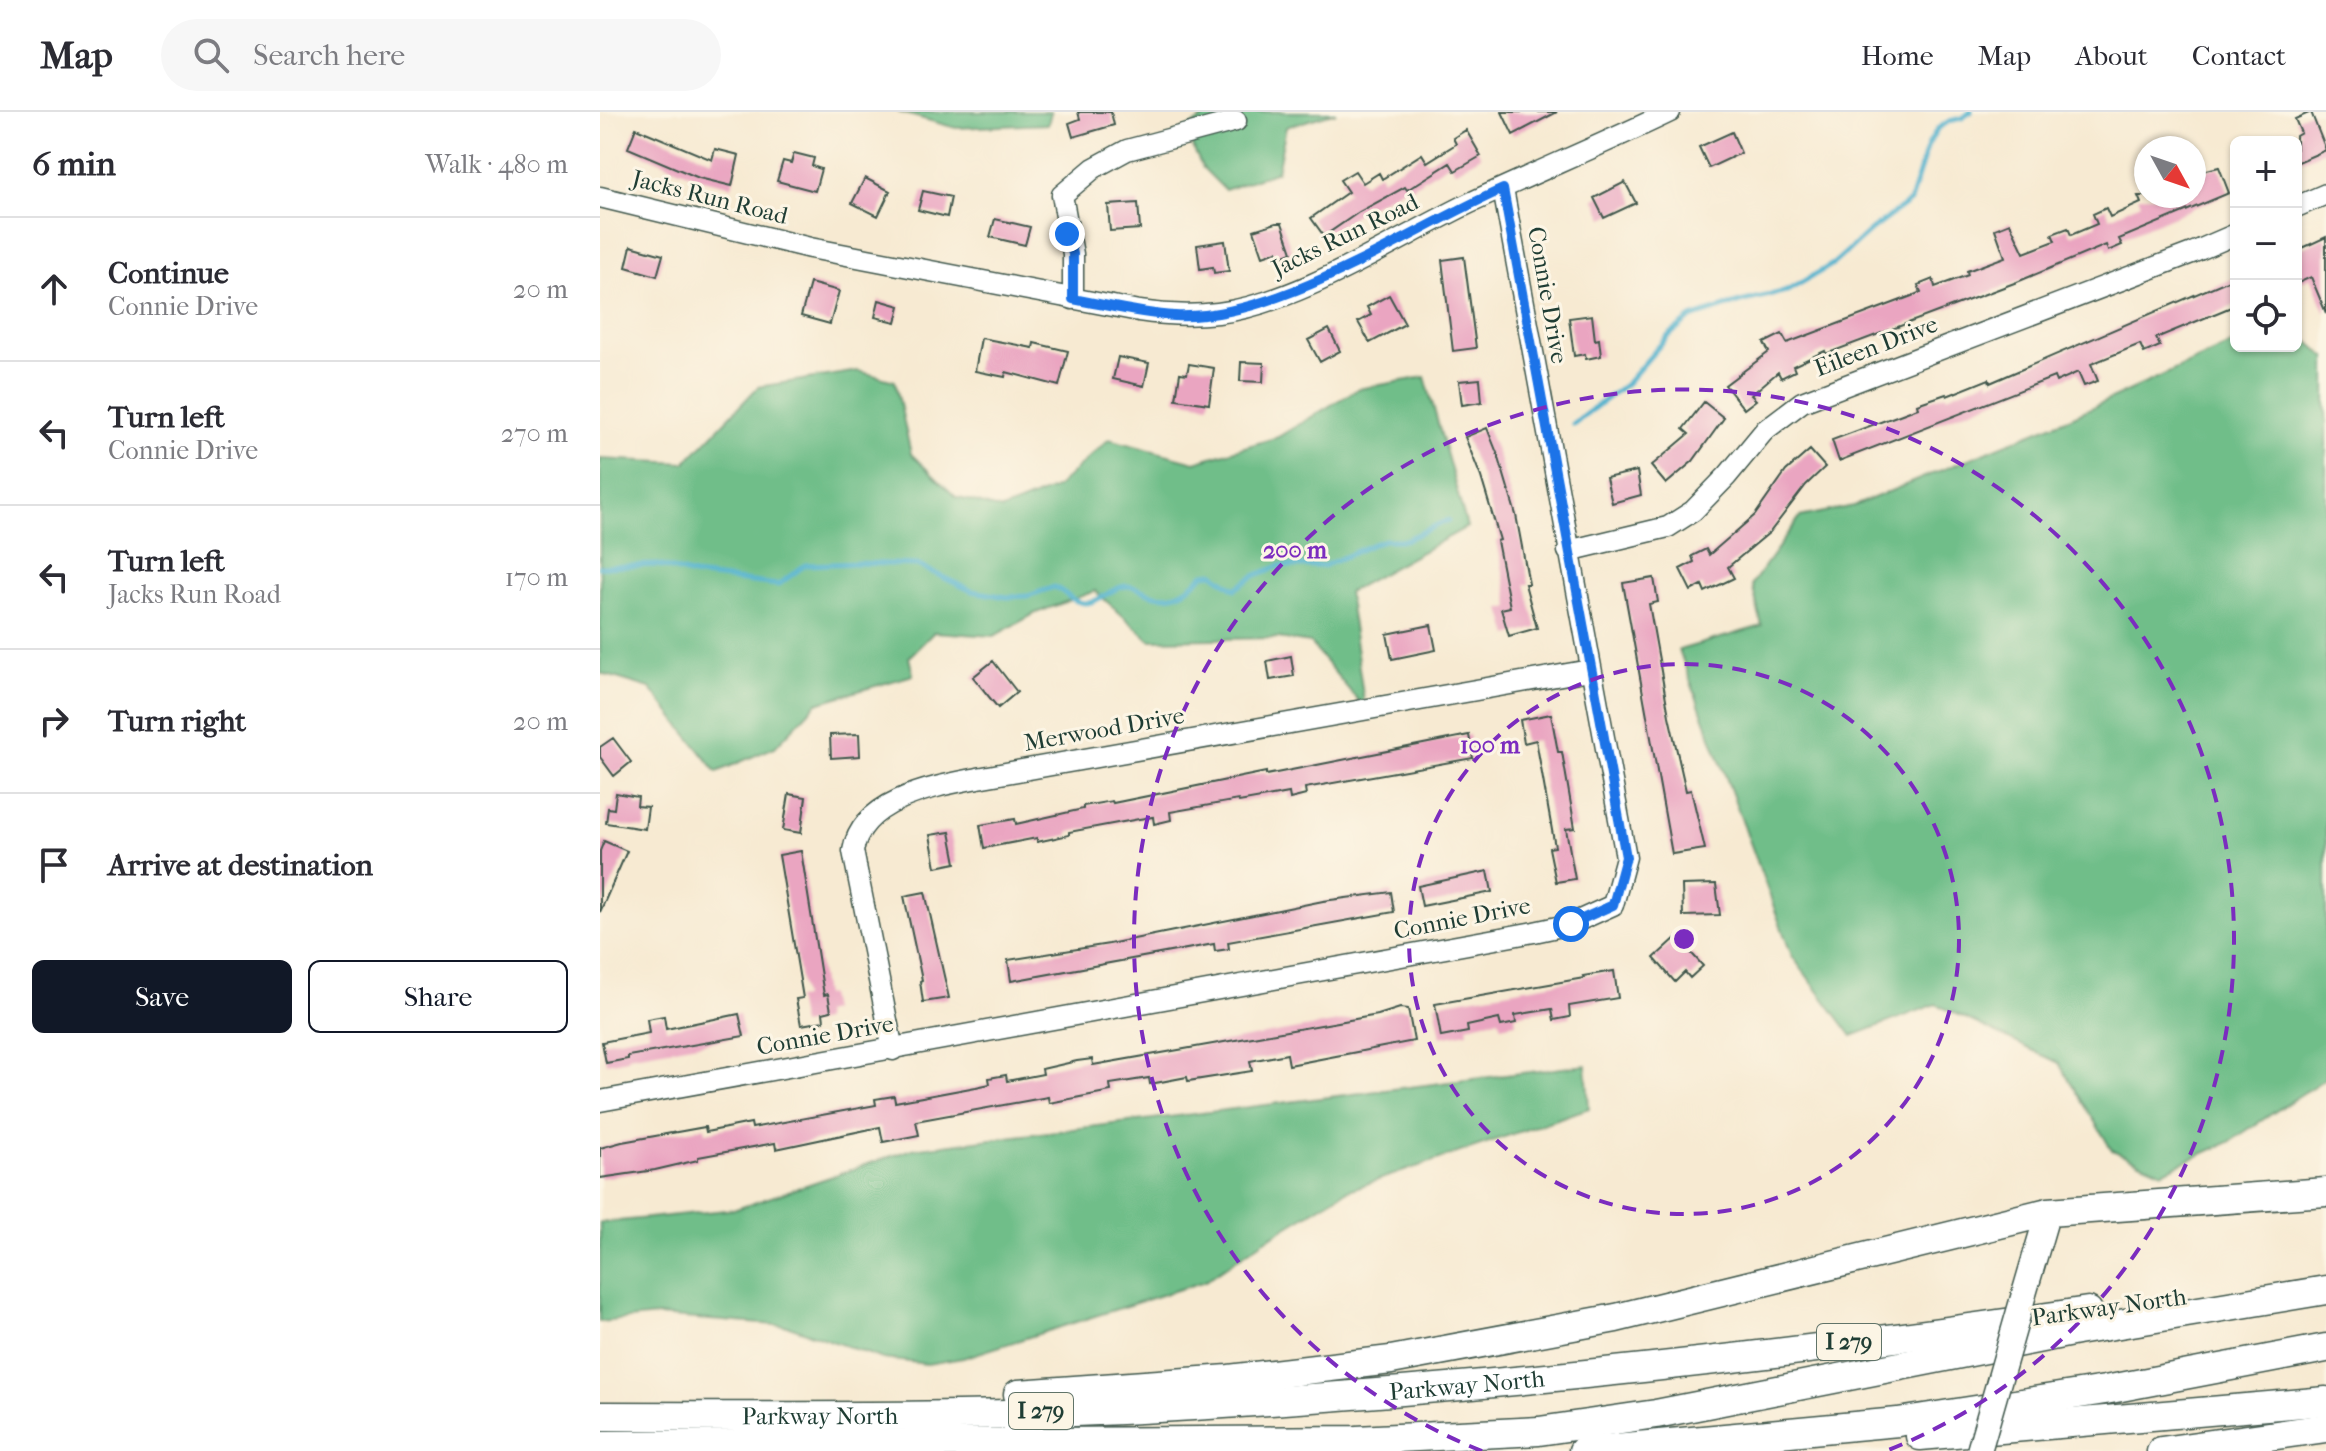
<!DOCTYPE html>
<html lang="en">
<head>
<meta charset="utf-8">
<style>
  :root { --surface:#fff; --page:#f7f7f7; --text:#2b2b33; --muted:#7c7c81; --line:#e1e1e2; --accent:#111827 }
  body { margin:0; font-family:"IM FELL French Canon",serif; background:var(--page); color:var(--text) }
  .controls { position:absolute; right:24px; top:24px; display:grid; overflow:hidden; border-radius:12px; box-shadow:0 2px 6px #0004 }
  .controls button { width:72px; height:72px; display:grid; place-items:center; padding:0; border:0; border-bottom:2px solid var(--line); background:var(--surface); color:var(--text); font:40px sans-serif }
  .compass { position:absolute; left:1534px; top:24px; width:72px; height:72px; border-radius:50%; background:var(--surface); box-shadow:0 2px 6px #0004; rotate:130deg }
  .stop { position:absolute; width:24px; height:24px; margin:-18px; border:6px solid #1a73e8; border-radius:50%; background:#fff }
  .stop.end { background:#1a73e8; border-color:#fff; box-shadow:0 2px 8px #0008 }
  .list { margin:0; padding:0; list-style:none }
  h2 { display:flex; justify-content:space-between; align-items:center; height:104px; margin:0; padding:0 32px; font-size:34px }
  h2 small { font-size:26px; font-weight:400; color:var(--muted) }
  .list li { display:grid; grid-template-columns:52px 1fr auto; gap:24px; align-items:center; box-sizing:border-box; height:144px; padding:0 32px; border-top:2px solid var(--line) }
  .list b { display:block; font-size:30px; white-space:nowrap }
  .list p { margin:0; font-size:26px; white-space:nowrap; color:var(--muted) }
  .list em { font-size:26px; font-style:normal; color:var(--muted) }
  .actions { display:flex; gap:16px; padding:24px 32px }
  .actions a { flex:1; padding:18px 0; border:2px solid var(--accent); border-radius:12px; text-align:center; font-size:28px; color:var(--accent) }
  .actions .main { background:var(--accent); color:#fff }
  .icon { flex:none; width:44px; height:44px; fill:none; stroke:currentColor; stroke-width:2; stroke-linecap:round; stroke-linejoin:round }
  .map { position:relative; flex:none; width:1726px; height:1339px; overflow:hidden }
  header { display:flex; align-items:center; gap:48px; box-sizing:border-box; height:112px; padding:0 40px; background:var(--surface); border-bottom:2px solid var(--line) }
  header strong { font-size:38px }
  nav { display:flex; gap:44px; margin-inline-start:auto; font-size:28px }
  .search { width:560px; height:72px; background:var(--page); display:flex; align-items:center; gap:20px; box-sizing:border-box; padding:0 28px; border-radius:44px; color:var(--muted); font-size:30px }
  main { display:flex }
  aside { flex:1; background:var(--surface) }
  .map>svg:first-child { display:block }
  .forest { fill:#70be89; stroke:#487e5e; stroke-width:2 }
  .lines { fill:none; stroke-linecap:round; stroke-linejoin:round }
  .stream { stroke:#4eb1cd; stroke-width:5 }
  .building { fill:#eaa5c1 }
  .minor-casing { stroke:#3f574c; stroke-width:23 }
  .major-casing { stroke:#3f574c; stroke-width:27 }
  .highway-casing { stroke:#3f574c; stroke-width:31 }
  .minor { stroke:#fff; stroke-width:20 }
  .major { stroke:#fff; stroke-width:24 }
  .highway { stroke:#fff; stroke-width:28 }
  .major-bridge-casing { stroke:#3f574c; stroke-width:27; stroke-linecap:butt }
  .major-bridge { stroke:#fff; stroke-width:24 }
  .route { stroke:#1a73e8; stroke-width:10 }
  .ring { fill:none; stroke:#7b2cbf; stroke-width:4; stroke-dasharray:14 10 }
  .labels { text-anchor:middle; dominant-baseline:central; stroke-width:6; stroke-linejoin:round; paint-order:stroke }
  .shield { fill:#fcf5e5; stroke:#617469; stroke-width:2 }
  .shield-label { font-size:22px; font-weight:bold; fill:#1f3d34 }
  .street-label { font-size:24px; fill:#1f3d34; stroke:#fcf5e5 }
  .centre { fill:#7b2cbf; stroke:#fcf5e5; stroke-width:4 }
  .ring-label { font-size:24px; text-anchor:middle; font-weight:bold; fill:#7b2cbf; stroke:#fcf5e5; stroke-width:6; stroke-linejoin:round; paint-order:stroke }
</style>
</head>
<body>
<header>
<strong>Map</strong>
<div class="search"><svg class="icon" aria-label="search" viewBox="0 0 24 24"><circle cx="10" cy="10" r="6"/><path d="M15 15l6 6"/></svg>Search here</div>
<nav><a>Home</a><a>Map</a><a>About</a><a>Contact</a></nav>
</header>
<main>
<aside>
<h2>6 min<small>Walk · 480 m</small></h2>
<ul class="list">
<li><svg class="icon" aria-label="ahead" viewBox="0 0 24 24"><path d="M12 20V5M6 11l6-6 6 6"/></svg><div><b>Continue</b><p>Connie Drive</p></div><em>20 m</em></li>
<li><svg class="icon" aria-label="left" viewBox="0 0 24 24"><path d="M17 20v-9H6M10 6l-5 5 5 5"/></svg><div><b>Turn left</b><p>Connie Drive</p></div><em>270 m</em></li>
<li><svg class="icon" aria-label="left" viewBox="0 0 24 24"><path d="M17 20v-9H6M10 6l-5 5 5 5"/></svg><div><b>Turn left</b><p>Jacks Run Road</p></div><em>170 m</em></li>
<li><svg class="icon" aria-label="right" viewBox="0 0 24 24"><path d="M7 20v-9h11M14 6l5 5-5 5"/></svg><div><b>Turn right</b></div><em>20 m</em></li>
<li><svg class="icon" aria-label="arrive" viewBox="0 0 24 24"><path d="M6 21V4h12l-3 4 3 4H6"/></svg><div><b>Arrive at destination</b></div></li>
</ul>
<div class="actions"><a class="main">Save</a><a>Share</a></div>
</aside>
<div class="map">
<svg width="1726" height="1339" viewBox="0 0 1726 1339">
  <rect width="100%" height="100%" fill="#fcf5e5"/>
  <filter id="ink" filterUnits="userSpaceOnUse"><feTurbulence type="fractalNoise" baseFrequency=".0125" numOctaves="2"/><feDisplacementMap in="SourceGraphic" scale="16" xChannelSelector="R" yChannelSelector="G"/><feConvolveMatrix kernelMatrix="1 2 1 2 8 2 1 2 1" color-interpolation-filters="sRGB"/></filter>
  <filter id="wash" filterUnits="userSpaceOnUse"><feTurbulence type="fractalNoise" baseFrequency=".006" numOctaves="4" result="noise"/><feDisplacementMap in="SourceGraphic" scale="32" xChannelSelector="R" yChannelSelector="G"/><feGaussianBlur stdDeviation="1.8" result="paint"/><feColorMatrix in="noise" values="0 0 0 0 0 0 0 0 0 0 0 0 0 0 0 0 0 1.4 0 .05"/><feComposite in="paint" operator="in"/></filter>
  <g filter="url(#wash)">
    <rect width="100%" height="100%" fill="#f7ead2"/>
    <!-- forest -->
    <path class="forest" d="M298,0H451L448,12L356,16Z
      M613,0H736L686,15L677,59L625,78L602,55L585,18Z
      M1696,219L1726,245V966L1629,1030L1562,1060L1512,1038L1459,951L1336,892L1252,924L1192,844L1079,538L1162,514L1152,472L1200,405L1254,394L1471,305L1636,230V234H1696Z
      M258,259L295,269L311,342L356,385L402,398L456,376L509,327L595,350L678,325L758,277L825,265L867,415L748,480L765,597L710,531L678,526L550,528L495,479L436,501L394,524L334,520L309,545L313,563L217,591L175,635L117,660L50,576L0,561V347L85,351L158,275Z
      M986,953L989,996L746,1079L662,1130L605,1169L363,1246L327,1252L283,1247L189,1214L57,1204L0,1210V1111L136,1097L312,1037Z"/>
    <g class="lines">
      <!-- stream -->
      <path class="stream" d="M973,312L1027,271L1067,225L1091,206L1140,190L1187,179L1233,152L1271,118L1310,89L1328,33L1337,17L1349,9L1362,6L1371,0
        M0,455L58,453L93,463L178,473L205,453L258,451L317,453L372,479L407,485L428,484L454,475C465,479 473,492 487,491C500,490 512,475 526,474C538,474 545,481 556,483C576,487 591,476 604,462L613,461L635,477L654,464L679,454H724L773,432L784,428H805L848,408"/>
    </g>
    <g id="blocks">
      <!-- building -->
      <path class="building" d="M478,0H511L514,13L473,25L469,11L480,7Z
        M902,0H957L913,23Z
        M1711,0L1726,38L1696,51V24L1701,21L1695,7Z
        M36,16L112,48L115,37L139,43L132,74L99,66L28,36Z
        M866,18L881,44L855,59L850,51L807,78L805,75L759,100L724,124L711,106L748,80L740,68L755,59L763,71L779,61L782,67L822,42L827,50L856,32L853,26Z
        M1132,20L1141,41L1109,56L1099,35Z
        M194,41L214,46L212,54L221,57L215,79L177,69L183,49L191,51Z
        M1619,55L1629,81L1519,127L1522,133L1508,139L1506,133L1417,170L1226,242L1225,239L1193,254L1195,259L1181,266L1178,260L1151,283L1156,288L1144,297L1125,273L1169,240L1164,231L1182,222L1187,231L1312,184L1321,180L1318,173L1333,167L1335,175L1368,163L1367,159L1405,145L1395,117L1410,111L1424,141L1455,129L1452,122L1468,116L1471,123L1497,112L1493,102L1506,96L1510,105L1541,91L1538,84H1594V61Z
        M265,66L290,79L278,104L252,91Z
        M1025,70L1036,91L1004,106L994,86Z
        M323,79L351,85L347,105L318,98Z
        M538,91L540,117L510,119L508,93Z
        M395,107L430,115L425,133L390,125Z
        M676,111H682L692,140L679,145L677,139L663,144L654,118Z
        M1726,125V201L1711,165L1696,172V139Z
        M625,129L629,159L614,161L613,155L600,157L597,133Z
        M31,134L63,143L57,164L26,155Z
        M864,145L876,236L853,239L842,148Z
        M1636,165V193L1556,226L1560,234L1544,241L1540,232L1491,252L1498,269L1484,274L1478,260L1456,270L1454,265L1239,349L1232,328L1318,296L1317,292L1346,282L1347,284L1389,267L1390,271Z
        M210,171L239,179L230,212L201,204Z
        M789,183L805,212L770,231L758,210L771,203L767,195Z
        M279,188L300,194L296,210L275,205Z
        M992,203L995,228L999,227L1001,244L986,247L985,242L974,244L969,206Z
        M729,217L740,239L720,250L708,228Z
        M381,226L433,236L434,231L468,239L459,274L406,260L405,265L375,259Z
        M518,245L549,251L544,274L513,267Z
        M641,250L664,251L663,270L640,269Z
        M589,252L614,256L609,292L576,287L580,261L587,262Z
        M880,267L882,290L862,293L859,269Z
        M1104,290L1124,306L1093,349L1066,372L1051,354L1089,322L1083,317Z
        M887,316L899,346L916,403L929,472H925L937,516L909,524L901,497L910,495L897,429L900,428L881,365L865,325Z
        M1210,338L1225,355L1206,373L1170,420L1128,455L1134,466L1105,480L1102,473L1091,479L1080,457L1094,450L1092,444L1106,437L1109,443L1155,403L1186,359Z
        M1037,359L1041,383L1012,391L1006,366Z
        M1054,466L1058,490L1049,492L1069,604L1086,679L1091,678L1105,737L1072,742L1023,471Z
        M831,513L836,538L792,547L787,522Z
        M691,544L694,564L670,568L667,549Z
        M393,549L417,580L398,596L373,565Z
        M951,602L958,640H962L975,716L966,717L975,767L956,770L949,736L955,735L936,628L924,631L920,608Z
        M259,622L260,644L231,646L230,623Z
        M869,623L873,646L705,676L706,683L690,687L689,681L639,690L638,688L570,700L571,708L554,712L553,705L539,707L469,720V723L437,730V726L384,736L380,713L415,707L416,712L483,697V694L512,689L513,691L666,660V663Z
        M13,626L31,650L14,664L0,645V635Z
        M16,681L38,685L37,694L48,695L45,717L6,711L8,696L14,697Z
        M189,682L206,685L201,721L183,718Z
        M350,720L356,751L336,755L330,723Z
        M4,729L27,739L0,800V739Z
        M201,739L224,883L228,882L231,899L223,901L224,909L201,913L196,887L203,886L179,743Z
        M888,759L892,780L822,794L818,774Z
        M1116,772L1120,803L1083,804L1082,773Z
        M325,780L349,886L323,890L320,869L322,868L304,784Z
        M791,780L794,800L628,830L629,837L615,839L614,832L411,869L408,848L509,832L723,789Z
        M1077,825L1103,854L1090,866L1085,860L1075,870L1054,846Z
        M1014,859L1018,886L969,894L970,905L954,908L952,897L915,903L916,911L901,914L899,907L867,914L868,920L841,925L835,892L984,866L983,864Z
        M800,896L808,897L814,929L689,953L687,942L650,949L652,959L588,969L587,965L550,972L549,966L510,972L511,979L449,991L448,985L316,1009L319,1023L283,1030L280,1015L176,1037L175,1031L98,1045V1048L55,1058L0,1066V1036L22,1030L105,1015L106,1020L151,1011L152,1016L276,993L275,987L294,984L295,990L376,975L390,972L389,966L406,963L407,969L443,962L442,957L477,949L492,947L493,953L778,903Z
        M139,902L144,924L28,944V947L6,951L2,930L49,921L47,907L64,904L66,917Z"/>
    </g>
  </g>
  <g filter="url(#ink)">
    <use href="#blocks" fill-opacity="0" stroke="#3f574c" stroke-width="2"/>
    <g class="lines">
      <!-- minor casing -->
      <g class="minor-casing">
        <path id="minor" d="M0,85L210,136L539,199C566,203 591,204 618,201C700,191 795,127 870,91C936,60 1004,32 1070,0
          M1696,95L1726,82
          M473,187V142L462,83L494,56L527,38L636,9
          M968,439L1068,415L1093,399L1127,364L1165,318L1202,290L1592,141L1636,122
          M293,938L253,739C262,685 339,674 383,665L990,558
          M0,989L934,820L971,812L1013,793L1026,745L903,77"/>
      </g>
      <!-- major casing -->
      <g class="major-casing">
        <path id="major" d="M1424,1182L1448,1100"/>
      </g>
      <!-- highway casing -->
      <g class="highway-casing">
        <g id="highway">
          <path d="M418,1282L629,1267L791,1248L1016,1206L1448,1100L1726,1080"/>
          <path id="s1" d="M0,1304C197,1304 396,1307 593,1294C891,1276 1192,1243 1488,1199"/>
          <path d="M1320,1324L1726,1289"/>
          <path d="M0,1333L756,1328L939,1319L1056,1302L1477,1219L1726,1178"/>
          <path d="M983,1339L1298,1310L1505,1278L1726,1236"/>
          <path d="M1561,1339L1726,1316"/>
        </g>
      </g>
      <!-- minor -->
      <use href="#minor" class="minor"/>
      <!-- major -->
      <use href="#major" class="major"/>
      <!-- highway -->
      <use href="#highway" class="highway"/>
      <!-- major-bridge casing -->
      <g class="major-bridge-casing">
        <path id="major-bridge" d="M1379,1339L1424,1182"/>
      </g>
      <!-- major-bridge -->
      <use href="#major-bridge" class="major-bridge"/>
    </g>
  </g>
  <g class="lines" filter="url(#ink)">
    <!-- route -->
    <path class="route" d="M467,122L473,142V187C506,193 541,202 575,204C678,209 809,118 903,77L1026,745L1013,793L971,812"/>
  </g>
  <!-- distance rings -->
  <g class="ring">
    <circle cx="1084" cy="827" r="275"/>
    <path d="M882 1339A550 550 0 1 1 1286 1339"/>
  </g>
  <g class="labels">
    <!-- shield labels -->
    <g class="shield">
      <rect x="1217" y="1212" width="64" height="36" rx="6"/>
      <rect x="409" y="1281" width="64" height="36" rx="6"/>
    </g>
    <g class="shield-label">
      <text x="1249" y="1230">I 279</text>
      <text x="441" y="1299">I 279</text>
    </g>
    <!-- street labels -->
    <g class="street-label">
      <text transform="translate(110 85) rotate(14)">Jacks Run Road</text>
      <text transform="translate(745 123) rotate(-26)">Jacks Run Road</text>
      <text transform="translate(948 183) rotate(80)">Connie Drive</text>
      <text transform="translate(1276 234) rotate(-21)">Eileen Drive</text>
      <text transform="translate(504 617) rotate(-10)">Merwood Drive</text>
      <text transform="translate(862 806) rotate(-11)">Connie Drive</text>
      <text transform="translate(225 923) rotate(-10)">Connie Drive</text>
      <text transform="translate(1509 1195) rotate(-8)">Parkway North</text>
      <text stroke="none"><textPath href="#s1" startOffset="868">Parkway North</textPath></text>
      <text stroke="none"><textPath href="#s1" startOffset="220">Parkway North</textPath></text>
    </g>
  </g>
  <circle cx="1084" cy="827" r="12" class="centre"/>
  <g class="ring-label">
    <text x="695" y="446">200 m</text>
    <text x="890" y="641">100 m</text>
  </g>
</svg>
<div class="controls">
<button>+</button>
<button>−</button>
<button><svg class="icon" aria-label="locate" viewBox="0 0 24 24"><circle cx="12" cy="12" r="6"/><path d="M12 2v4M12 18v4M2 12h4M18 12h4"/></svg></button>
</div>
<svg class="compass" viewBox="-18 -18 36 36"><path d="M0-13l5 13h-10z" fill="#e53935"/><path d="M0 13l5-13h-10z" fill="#7c7c81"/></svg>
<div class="stop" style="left:971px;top:812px"></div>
<div class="stop end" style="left:467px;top:122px"></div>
</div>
</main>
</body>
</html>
